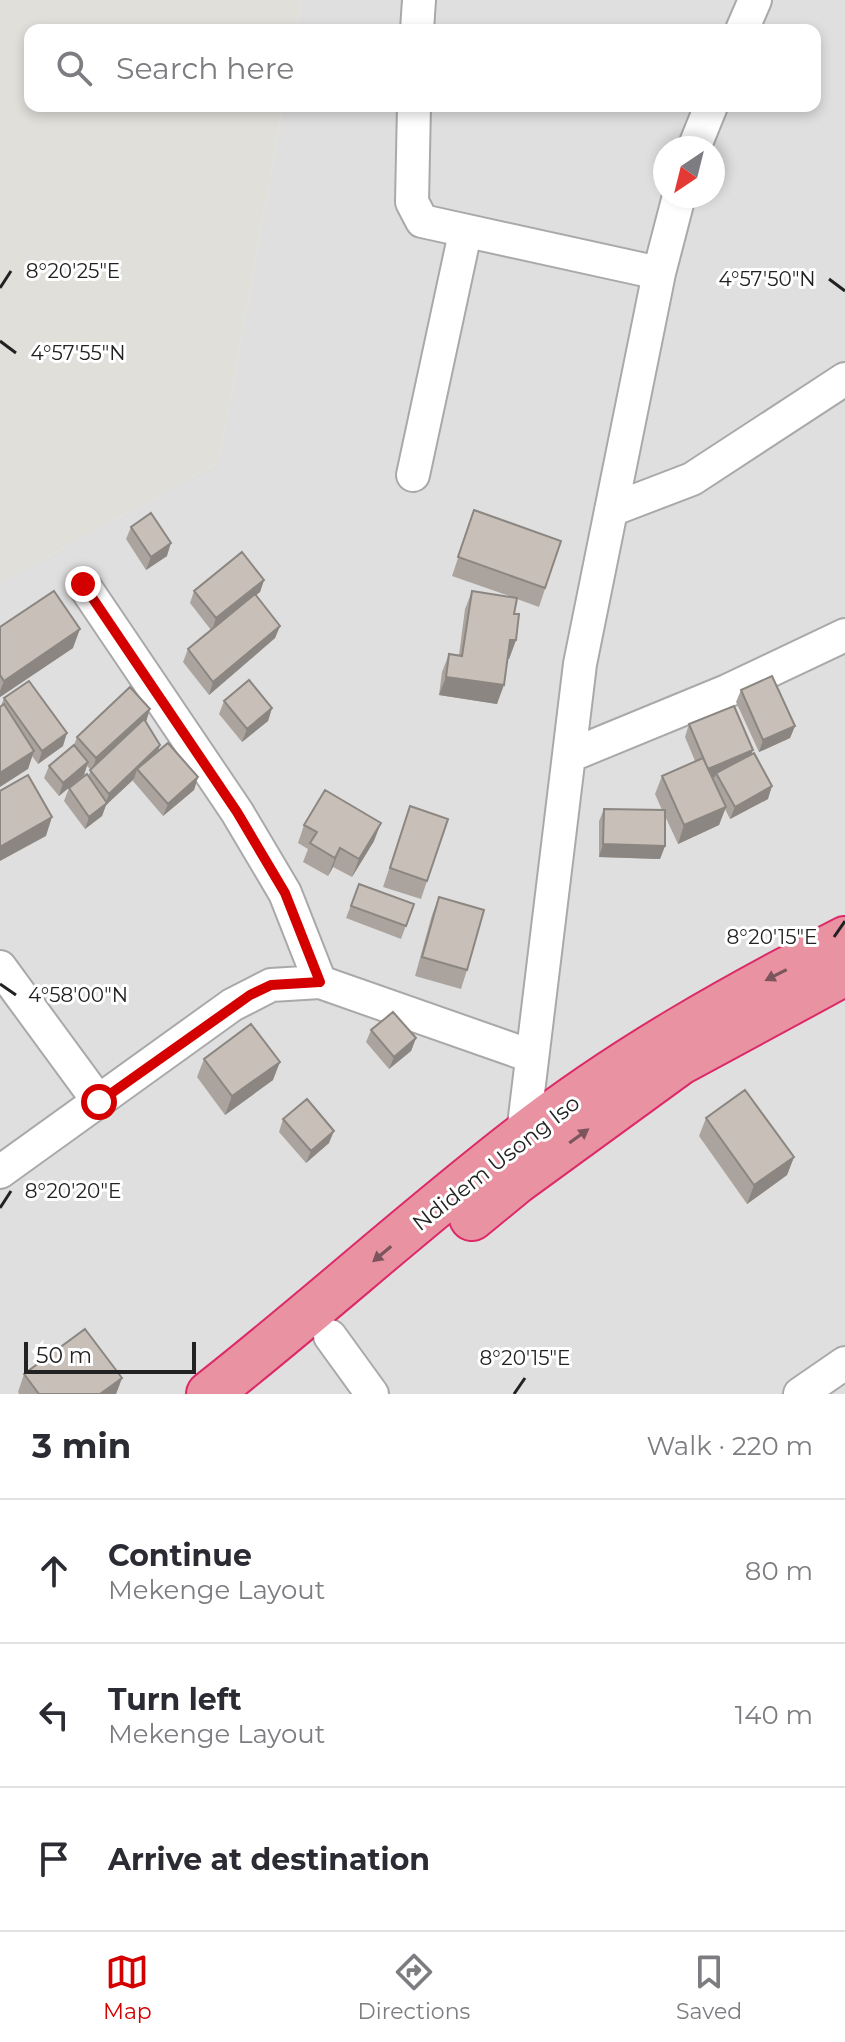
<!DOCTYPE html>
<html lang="en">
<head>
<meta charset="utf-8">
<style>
  :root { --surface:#fff; --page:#f7f7f7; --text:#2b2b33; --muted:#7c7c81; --line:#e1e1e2; --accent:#d40000 }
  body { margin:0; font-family:Montserrat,sans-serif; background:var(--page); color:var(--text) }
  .compass { position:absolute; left:653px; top:136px; width:72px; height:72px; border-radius:50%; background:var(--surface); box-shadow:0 4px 12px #0003; rotate:215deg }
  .scale { position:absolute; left:24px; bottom:20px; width:172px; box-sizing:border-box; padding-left:8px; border:4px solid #222; border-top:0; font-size:22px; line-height:28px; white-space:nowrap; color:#222; -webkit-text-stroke:6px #fff; paint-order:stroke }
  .stop { position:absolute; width:24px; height:24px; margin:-18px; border:6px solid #d40000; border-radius:50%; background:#fff }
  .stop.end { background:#d40000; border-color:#fff; box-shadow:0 2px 8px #0008 }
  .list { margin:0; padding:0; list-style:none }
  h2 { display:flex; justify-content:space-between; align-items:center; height:104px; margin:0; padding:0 32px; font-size:34px }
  h2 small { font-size:26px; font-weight:400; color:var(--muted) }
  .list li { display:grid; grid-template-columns:52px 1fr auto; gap:24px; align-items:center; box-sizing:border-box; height:144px; padding:0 32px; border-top:2px solid var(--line) }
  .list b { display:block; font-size:30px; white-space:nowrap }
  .list p { margin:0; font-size:26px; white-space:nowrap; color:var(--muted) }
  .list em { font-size:26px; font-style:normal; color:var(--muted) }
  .icon { flex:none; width:44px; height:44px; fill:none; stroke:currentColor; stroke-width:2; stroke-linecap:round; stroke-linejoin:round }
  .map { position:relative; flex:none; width:845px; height:1394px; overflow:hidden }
  .search { position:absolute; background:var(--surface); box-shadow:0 4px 12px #0003; left:24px; right:24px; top:24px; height:88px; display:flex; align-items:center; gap:20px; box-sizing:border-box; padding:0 28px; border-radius:16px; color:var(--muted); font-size:30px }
  .sheet { height:536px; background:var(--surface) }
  nav { display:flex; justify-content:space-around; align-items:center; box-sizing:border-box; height:112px; border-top:2px solid var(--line); background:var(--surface); font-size:22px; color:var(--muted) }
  nav a { display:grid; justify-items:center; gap:4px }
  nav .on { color:var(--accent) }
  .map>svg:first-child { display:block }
  .residential { fill:#e0dfdf; fill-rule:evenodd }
  .airport { fill:#e1dfda }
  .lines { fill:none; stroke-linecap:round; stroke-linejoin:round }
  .minor-casing { stroke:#a9a9a9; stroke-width:36 }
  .highway-casing { stroke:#dc2a67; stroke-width:48 }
  .minor { stroke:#fff; stroke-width:32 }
  .highway { stroke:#e892a2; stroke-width:44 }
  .wall { fill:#aba49e }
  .shaded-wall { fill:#8b8681 }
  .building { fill:#c7bfb8; stroke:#8b8681; stroke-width:2 }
  .oneway { fill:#7b545c }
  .route { stroke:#d40000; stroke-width:10 }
  .ticks { fill:none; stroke:#222; stroke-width:3 }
  .labels { text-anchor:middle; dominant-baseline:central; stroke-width:6; stroke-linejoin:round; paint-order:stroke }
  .street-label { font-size:22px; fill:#222; stroke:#fff }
  .ticks-label { font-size:20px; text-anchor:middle; fill:#222; stroke:#fff; stroke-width:6; stroke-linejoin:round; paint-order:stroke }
</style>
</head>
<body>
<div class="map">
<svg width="845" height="1394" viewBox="0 0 845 1394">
  <rect width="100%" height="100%" fill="#f2efe9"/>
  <!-- residential -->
  <path class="residential" d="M302,0H845V1394H0V583L219,462L283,106H815V30H296ZM665,148H713V196H665Z"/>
  <!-- airport -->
  <path class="airport" d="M0,0H302L296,30H30V106H283L219,462L0,583Z"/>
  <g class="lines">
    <!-- minor casing -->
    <g class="minor-casing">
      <path id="minor" d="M417,30L419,0
        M742,30L755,0
        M414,106L412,202L422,221L659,273
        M694,148L711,106
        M413,475L465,233
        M611,510L692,479L845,379
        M83,584L237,812L285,893L320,982
        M569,756L727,691L845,635
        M0,967L99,1102
        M521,1150L580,664L659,273L679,196
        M0,1172L232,1005L271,985L320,982L531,1056
        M330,1336L372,1394
        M800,1394L845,1363"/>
    </g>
    <!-- highway casing -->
    <g class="highway-casing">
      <path id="highway" d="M472,1218L517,1181L679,1063L845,973
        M209,1394C316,1310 416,1218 524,1135C623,1058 734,996 845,939"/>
    </g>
    <!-- minor -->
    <use href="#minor" class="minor"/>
    <!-- highway -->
    <use href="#highway" class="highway"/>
  </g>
  <!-- wall -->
  <path class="wall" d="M474,510L561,541L539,607L517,599L514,614L516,640L509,659L508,658L497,704L439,695L442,672L449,654L459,655L465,609L472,591L512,597L452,576Z
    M131,527L167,556L146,570L126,539Z
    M264,580L260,592L256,595L280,626L275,638L209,695L183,662L188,649L211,630L190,603L194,591Z
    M0,627L73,648L0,697Z
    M741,690L795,726L790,738L759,752L736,702Z
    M4,698L63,746L38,764L32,756L28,769L1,706Z
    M224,701L272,708L268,721L242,742L219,714Z
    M145,722L160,745L158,751L198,777L194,790L163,816L133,781L134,779L106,805L102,816L85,829L64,801L69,788L88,776L91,770L87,766L84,775L59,796L44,778L49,766L74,745L77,737Z
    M689,724L751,754L768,799L730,819L725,809L719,825L678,844L665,816V846L660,859L599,857V821L604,809L662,810L655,794L662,776L695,761L685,737Z
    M410,806L427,881L421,899L383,887Z
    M304,825L374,841L352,877L333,867L328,876L303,862L308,849L298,843Z
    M359,884L414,904L401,939L346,918Z
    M439,897L467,970L461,989L415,976L432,915Z
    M371,1030L416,1038L411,1051L389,1069L366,1042Z
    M204,1059L273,1080L225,1115L197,1077Z
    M706,1118L794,1157L787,1175L747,1204L699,1136Z
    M283,1119L329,1143L306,1163L279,1132Z
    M24,1374L122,1378L116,1394H19L18,1392Z"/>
  <!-- shaded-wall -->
  <path class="shaded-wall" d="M171,543L167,556L146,570L151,557Z
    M264,580L260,592L212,631L216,618Z
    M280,626L275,638L209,695L213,682Z
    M80,629L73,648L0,697V691L4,681Z
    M510,640H516L509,659L504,658Z
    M446,677L504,685L497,704L439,695Z
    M272,708L268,721L242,742L247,729Z
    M150,709L146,722L92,771L96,758Z
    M795,726L790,738L759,752L763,740Z
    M67,733L63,746L38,764L42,751Z
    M160,745L156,758L137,769L134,779L106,805L102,816L85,829L89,817L105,805L109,794Z
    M753,750L748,763L716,773L715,777L704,781L708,769Z
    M34,751L28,769L0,787V773Z
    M88,762L84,775L59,796L63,783Z
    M198,777L194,790L163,816L168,804Z
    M772,786L768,799L730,819L735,807Z
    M726,807L719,825L678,844L684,825Z
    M52,817L46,836L0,861V847Z
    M381,823L374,841L352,877L359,859Z
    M603,844L665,846L660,859L599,857Z
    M340,848L333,867L328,876L335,858Z
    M416,1038L411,1051L389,1069L394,1057Z
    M280,1062L273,1080L225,1115L232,1096Z
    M334,1131L329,1143L306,1163L311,1151Z
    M794,1157L787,1175L747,1204L754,1185Z
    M122,1378L116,1394H100Z"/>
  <!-- building -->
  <path class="building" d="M474,510L561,541L545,588L458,557Z
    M151,513L171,543L151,557L131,527Z
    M242,552L264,580L216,618L194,591Z
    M54,591L80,629L4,681L0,675V627Z
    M472,591L517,598L514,614H519L516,640H510L504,685L446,677L449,654L462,656Z
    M255,594L280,626L213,682L188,649Z
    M772,676L795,726L763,740L741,690Z
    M249,680L272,708L247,729L224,701Z
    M29,681L67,733L42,751L4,698Z
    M130,687L150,709L96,758L77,737Z
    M4,704L34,751L0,773V707Z
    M734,706L753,750L708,769L689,724Z
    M144,719L160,745L109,794L90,770Z
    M168,743L198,777L168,804L137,769Z
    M74,745L88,762L63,783L49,766Z
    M754,753L772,786L735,807L716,773Z
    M703,758L726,807L684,825L662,776Z
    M87,774L107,803L89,817L69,788Z
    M28,775L52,817L0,847V791Z
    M325,790L381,823L359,859L340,848L335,858L310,843L317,832L304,825Z
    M410,806L448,819L427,881L390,868Z
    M604,809L665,810V846L603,844Z
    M359,884L414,904L406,926L351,906Z
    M439,897L484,910L467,970L422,957Z
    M393,1012L416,1038L394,1057L371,1030Z
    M251,1024L280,1062L232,1096L204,1059Z
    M745,1090L794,1157L754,1185L706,1118Z
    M307,1099L334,1131L311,1151L283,1119Z
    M85,1329L122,1378L100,1394H39L24,1374Z"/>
  <!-- one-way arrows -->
  <defs><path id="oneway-solid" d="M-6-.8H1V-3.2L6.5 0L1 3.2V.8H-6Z" transform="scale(2)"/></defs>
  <g class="oneway">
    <use href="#oneway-solid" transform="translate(776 975) rotate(153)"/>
    <use href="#oneway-solid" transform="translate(579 1136) rotate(-36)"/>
    <use href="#oneway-solid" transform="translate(382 1254) rotate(140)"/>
  </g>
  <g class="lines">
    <!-- route -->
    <path class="route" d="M83,584L237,812L285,893L320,982L271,985L250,995L99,1102"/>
  </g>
  <!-- ticks -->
  <path class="ticks" d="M829,279L845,291M0,288L11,271M0,341L16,353M834,937L845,921M0,984L16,995M0,1208L11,1191M514,1394L525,1378"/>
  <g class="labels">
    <!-- street labels -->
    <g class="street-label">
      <text transform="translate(496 1163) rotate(-38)">Ndidem Usong Iso</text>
    </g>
  </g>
  <g class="ticks-label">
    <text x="73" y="278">8°20'25"E</text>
    <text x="767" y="286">4°57'50"N</text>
    <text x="78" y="360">4°57'55"N</text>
    <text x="772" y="944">8°20'15"E</text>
    <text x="78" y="1002">4°58'00"N</text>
    <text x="73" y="1198">8°20'20"E</text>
    <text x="525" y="1365">8°20'15"E</text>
  </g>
</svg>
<svg class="compass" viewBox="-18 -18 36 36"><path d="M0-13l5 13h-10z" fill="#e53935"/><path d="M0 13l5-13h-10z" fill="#7c7c81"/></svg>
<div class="scale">50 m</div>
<div class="stop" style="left:99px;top:1102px"></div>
<div class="stop end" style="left:83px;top:584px"></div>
<div class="search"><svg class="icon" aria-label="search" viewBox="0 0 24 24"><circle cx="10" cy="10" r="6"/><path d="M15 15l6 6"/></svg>Search here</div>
</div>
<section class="sheet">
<h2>3 min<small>Walk · 220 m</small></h2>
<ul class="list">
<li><svg class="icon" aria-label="ahead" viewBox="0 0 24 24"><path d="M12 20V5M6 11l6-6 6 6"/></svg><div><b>Continue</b><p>Mekenge Layout</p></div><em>80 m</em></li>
<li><svg class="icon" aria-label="left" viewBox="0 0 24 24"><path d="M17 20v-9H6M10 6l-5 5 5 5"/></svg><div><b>Turn left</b><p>Mekenge Layout</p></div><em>140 m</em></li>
<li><svg class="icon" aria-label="arrive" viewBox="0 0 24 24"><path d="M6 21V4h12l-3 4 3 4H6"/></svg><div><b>Arrive at destination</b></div></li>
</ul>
</section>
<nav>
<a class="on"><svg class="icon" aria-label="map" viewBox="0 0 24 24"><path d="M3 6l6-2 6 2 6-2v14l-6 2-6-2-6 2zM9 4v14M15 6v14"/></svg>Map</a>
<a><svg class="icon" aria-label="directions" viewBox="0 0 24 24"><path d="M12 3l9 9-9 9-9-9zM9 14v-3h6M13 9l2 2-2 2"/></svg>Directions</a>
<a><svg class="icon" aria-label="saved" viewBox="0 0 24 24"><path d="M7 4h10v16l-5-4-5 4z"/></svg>Saved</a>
</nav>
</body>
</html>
